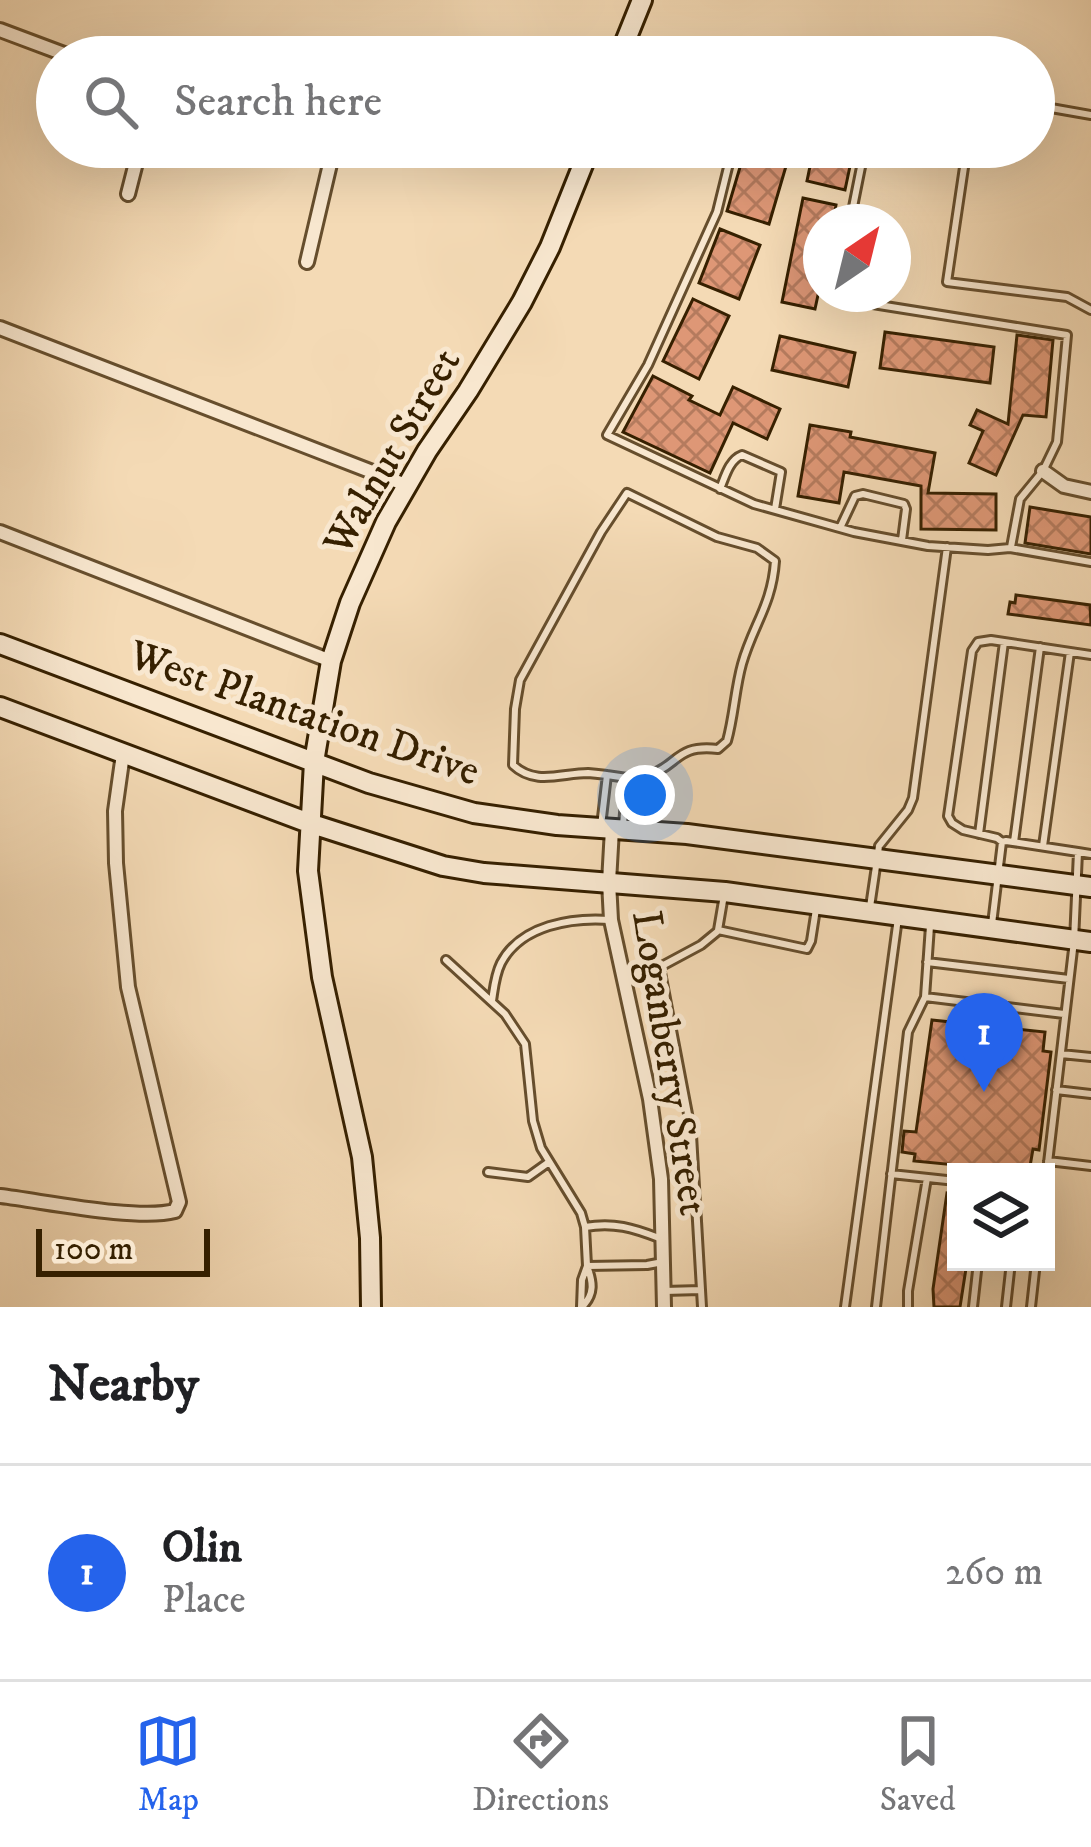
<!DOCTYPE html>
<html lang="en">
<head>
<meta charset="utf-8">
<style>
  :root { --surface:#fff; --page:#f6f6f6; --text:#202124; --muted:#757577; --line:#e0e0e0; --accent:#2563eb }
  body { margin:0; font-family:"IM FELL DW Pica",serif; background:var(--page); color:var(--text) }
  .controls { position:absolute; right:36px; bottom:36px; display:grid; overflow:hidden; border-radius:0px; box-shadow:0 12px 48px #0002 }
  .controls button { width:108px; height:108px; display:grid; place-items:center; padding:0; border:0; border-bottom:3px solid var(--line); background:var(--surface); color:var(--text); font:60px sans-serif }
  .compass { position:absolute; left:803px; top:204px; width:108px; height:108px; border-radius:50%; background:var(--surface); box-shadow:0 12px 48px #0002; rotate:35deg }
  .scale { position:absolute; left:36px; bottom:30px; width:174px; box-sizing:border-box; padding-left:12px; border:6px solid #362000; border-top:0; font-size:33px; line-height:42px; white-space:nowrap; color:#362000; -webkit-text-stroke:9px #f8e7cf; paint-order:stroke }
  .you { position:absolute; left:645px; top:795px; width:42px; height:42px; margin:-30px; border:9px solid #fff; border-radius:50%; background:#1a73e8; box-shadow:0 0 0 18px #1a73e833 }
  .badge { display:grid; place-items:center; width:78px; height:78px; border-radius:50%; background:var(--accent); color:#fff; font-size:39px; font-weight:700 }
  .pin { position:absolute; translate:-50% -99px; filter:drop-shadow(0 3px 6px #0008) }
  .pin::after { content:''; position:absolute; top:63px; width:42px; height:36px; background:inherit; clip-path:polygon(0 0,100% 0,50% 100%) }
  .list { margin:0; padding:0; list-style:none }
  h2 { display:flex; justify-content:space-between; align-items:center; height:156px; margin:0; padding:0 48px; font-size:51px }
  h2 small { font-size:39px; font-weight:400; color:var(--muted) }
  .list li { display:grid; grid-template-columns:78px 1fr auto; gap:36px; align-items:center; box-sizing:border-box; height:216px; padding:0 48px; border-top:3px solid var(--line) }
  .list b { display:block; font-size:45px; white-space:nowrap }
  .list p { margin:0; font-size:39px; white-space:nowrap; color:var(--muted) }
  .list em { font-size:39px; font-style:normal; color:var(--muted) }
  .icon { flex:none; width:66px; height:66px; fill:none; stroke:currentColor; stroke-width:2; stroke-linecap:round; stroke-linejoin:round }
  .map { position:relative; flex:none; width:1091px; height:1307px; overflow:hidden }
  .search { position:absolute; background:var(--surface); box-shadow:0 12px 48px #0002; left:36px; right:36px; top:36px; height:132px; display:flex; align-items:center; gap:30px; box-sizing:border-box; padding:0 42px; border-radius:66px; color:var(--muted); font-size:45px }
  .sheet { height:372px; background:var(--surface) }
  nav { display:flex; justify-content:space-around; align-items:center; box-sizing:border-box; height:168px; border-top:3px solid var(--line); background:var(--surface); font-size:33px; color:var(--muted) }
  nav a { display:grid; justify-items:center; gap:6px }
  nav .on { color:var(--accent) }
  .map>svg:first-child { display:block }
  .building { fill:url(#building-cross-hatch); stroke:#362000; stroke-width:3 }
  .lines { fill:none; stroke-linecap:round; stroke-linejoin:round }
  .lane-casing { stroke:#664e2d; stroke-width:12 }
  .street-casing { stroke:#664e2d; stroke-width:18 }
  .secondary-casing { stroke:#362000; stroke-width:24 }
  .lane { stroke:#f8e7cf; stroke-width:6 }
  .street { stroke:#f8e7cf; stroke-width:12 }
  .secondary { stroke:#f8e7cf; stroke-width:18 }
  .labels { text-anchor:middle; dominant-baseline:central; stroke-width:10; stroke-linejoin:round; paint-order:stroke }
  .street-label { font-size:42px; fill:#362000; stroke:#f8e7cf }
</style>
</head>
<body>
<div class="map">
<svg width="1091" height="1307" viewBox="0 0 1091 1307">
  <defs>
    <pattern id="building-cross-hatch" width="8" height="8" patternUnits="userSpaceOnUse" patternTransform="scale(3)"><rect width="8" height="8" fill="#de9776"/><path d="M0 0l8 8M0 8l8-8" fill="none" stroke="#b57b5e"/></pattern>
  </defs>
  <rect width="100%" height="100%" fill="#f4dab5"/>
  <filter id="stains"><feTurbulence type="fractalNoise" baseFrequency=".00167" numOctaves="4"/><feColorMatrix values="0 0 0 0 .2 0 0 0 0 .09 0 0 0 0 .02 0 0 0 .5 -.17"/></filter>
  <radialGradient id="worn" r=".72"><stop offset=".6" stop-color="#630" stop-opacity="0"/><stop offset="1" stop-color="#630" stop-opacity=".3"/></radialGradient>
  <!-- building -->
  <path class="building" d="M746,147H761L789,156L769,224L727,211Z
    M814,147H854L845,190L807,181Z
    M803,198L836,205L833,222H821V281L815,309L782,302Z
    M720,229L760,245L739,299L699,283Z
    M693,299L729,316L699,379L663,361Z
    M885,332L994,347L990,383L880,368Z
    M1017,335L1053,340L1046,417L1023,415L996,475L969,463L983,431L970,425L977,410L1008,424Z
    M780,336L855,353L848,387L772,370Z
    M653,376L692,396L689,400L720,415L733,387L780,409L767,439L733,423L710,473L623,432Z
    M810,425L851,432L850,437L935,453L928,493L996,494V530L921,529V486L844,472L839,503L798,496Z
    M1030,507L1091,517V554L1025,543Z
    M1016,595L1090,605L1091,625L1008,614L1010,602L1015,603Z
    M932,1020L1045,1032L1043,1051L1051,1052L1039,1150L1033,1149L1029,1172L914,1161L915,1154L902,1152L904,1131L916,1132Z
    M947,1193L956,1194V1262H967L960,1307H934L933,1289Z"/>
  <g class="lines">
    <!-- lane casing -->
    <g class="lane-casing">
      <path id="lane" d="M764,57L771,47L813,57
        M1034,105L1091,115
        M733,147L717,212L648,365L607,435L754,504L854,532L928,546L988,550L1010,548L1091,562
        M967,147L947,282L1067,297L1091,310
        M850,222L865,147
        M836,294L835,298L1067,335L1057,442L1043,471L1020,499L1011,547
        M720,489C725,477 729,460 742,455L781,472L775,509
        M840,528L855,496L863,494L904,504L906,509L902,540
        M623,825L627,778C633,777 640,777 647,776C679,766 675,744 718,749L727,741C734,716 735,689 742,664C753,625 772,605 775,561L757,548L717,537L627,493L601,532L520,680L515,709L513,765C535,786 562,773 588,773C600,774 614,776 627,778
        M601,826L607,775
        M979,834L1004,642
        M1002,842L1006,841L1078,852L1074,941L1046,1180
        M1014,842L1040,647
        M1043,846L1070,652
        M1078,852L1091,854
        M724,895L718,930L807,949L811,941L816,909
        M870,907L879,846L908,810L913,798L947,547
        M992,924L1002,842L997,838L963,830L952,823L948,816L972,651L978,642L991,640L1091,655
        M446,960L505,1014L525,1044L533,1121L541,1148L581,1213L585,1227L587,1266L647,1265L663,1262
        M927,962L1069,979
        M660,967L701,945L718,931
        M625,973L660,967L692,1135L702,1307
        M925,997L1064,1014
        M492,1001C494,988 495,975 501,963C521,925 572,917 611,920
        M1061,1054L1091,1057
        M1056,1090L1091,1094
        M1048,1161L1091,1166
        M488,1172L528,1177L549,1162
        M891,1174L956,1181
        M585,1227C614,1222 633,1228 659,1238
        M664,1291L701,1290
        M581,1307L582,1280L587,1266C593,1282 595,1294 582,1307
        M845,1307L898,918
        M876,1307L908,1032L925,997L930,926
        M908,1307V1291L927,1178
        M973,1307L978,1262
        M1006,1307L1011,1262
        M1031,1307L1036,1262"/>
    </g>
    <!-- street casing -->
    <g class="street-casing">
      <path id="street" d="M0,30L72,57
        M128,194L140,147
        M307,262L334,147
        M0,328L406,485
        M1043,471L1064,486L1091,492
        M0,532L331,661
        M612,829L609,882L611,920L650,1099L661,1179L664,1307
        M0,1196C43,1201 137,1221 175,1211L179,1202L128,987L116,863L115,811L123,754"/>
    </g>
    <!-- secondary casing -->
    <g class="secondary-casing">
      <path id="secondary" d="M619,57L642,0
        M0,644L369,783L474,813L557,825L687,834L1091,887
        M0,707L309,823L443,866L484,873L725,892L1091,942
        M371,1307L370,1238L362,1157L322,977L308,871L314,762L331,661L350,603L386,522L427,451L468,391L522,302L550,247L590,147"/>
    </g>
    <!-- lane -->
    <use href="#lane" class="lane"/>
    <!-- street -->
    <use href="#street" class="street"/>
    <!-- secondary -->
    <use href="#secondary" class="secondary"/>
  </g>
  <g class="labels">
    <!-- street labels -->
    <g class="street-label">
      <text transform="translate(393 452) rotate(-60)">Walnut Street</text>
      <text transform="translate(304 714) rotate(19)">West Plantation Drive</text>
      <text transform="translate(669 1063) rotate(81)">Loganberry Street</text>
    </g>
  </g>
  <rect width="100%" height="100%" filter="url(#stains)"/>
  <rect width="100%" height="100%" fill="url(#worn)"/>
</svg>
<div class="controls">
<button><svg class="icon" aria-label="layers" viewBox="0 0 24 24"><path d="M12 4l9 5-9 5-9-5zM3 14l9 5 9-5"/></svg></button>
</div>
<svg class="compass" viewBox="-18 -18 36 36"><path d="M0-13l5 13h-10z" fill="#e53935"/><path d="M0 13l5-13h-10z" fill="#757577"/></svg>
<div class="scale">100 m</div>
<div class="you"></div>
<div class="pin badge" style="left:984px;top:1092px">1</div>
<div class="search"><svg class="icon" aria-label="search" viewBox="0 0 24 24"><circle cx="10" cy="10" r="6"/><path d="M15 15l6 6"/></svg>Search here</div>
</div>
<section class="sheet">
<h2>Nearby<small></small></h2>
<ul class="list">
<li><span class="badge">1</span><div><b>Olin</b><p>Place</p></div><em>260 m</em></li>
</ul>
</section>
<nav>
<a class="on"><svg class="icon" aria-label="map" viewBox="0 0 24 24"><path d="M3 6l6-2 6 2 6-2v14l-6 2-6-2-6 2zM9 4v14M15 6v14"/></svg>Map</a>
<a><svg class="icon" aria-label="directions" viewBox="0 0 24 24"><path d="M12 3l9 9-9 9-9-9zM9 14v-3h6M13 9l2 2-2 2"/></svg>Directions</a>
<a><svg class="icon" aria-label="saved" viewBox="0 0 24 24"><path d="M7 4h10v16l-5-4-5 4z"/></svg>Saved</a>
</nav>
</body>
</html>
